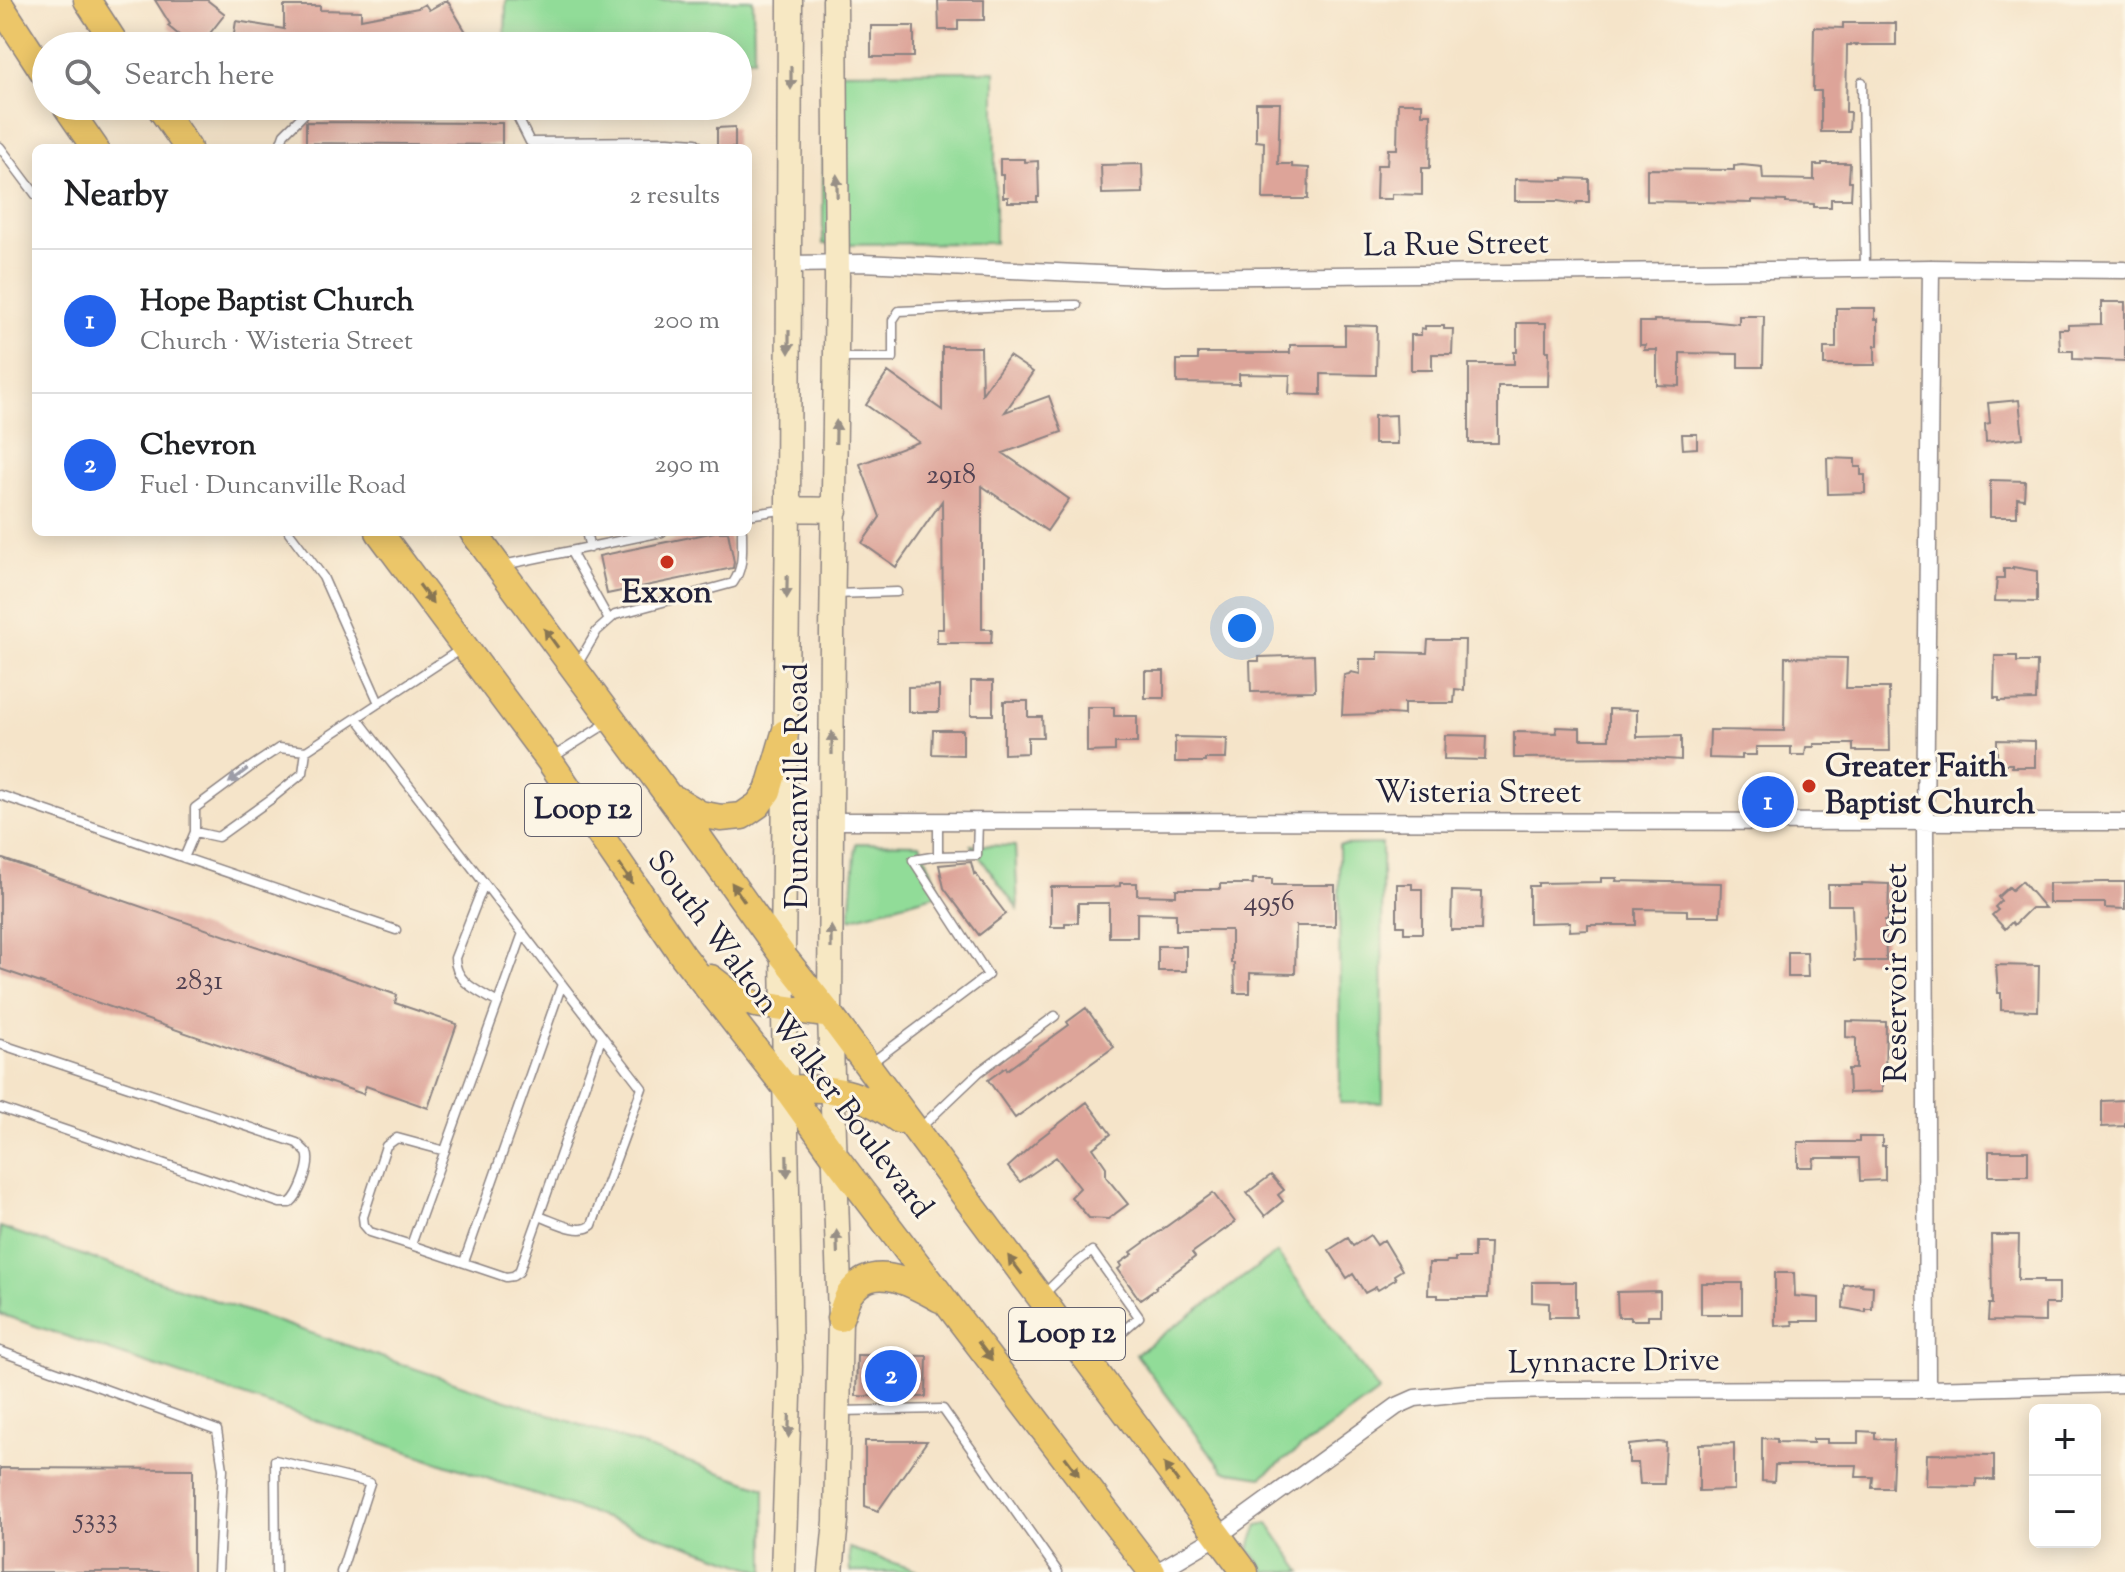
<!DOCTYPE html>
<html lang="en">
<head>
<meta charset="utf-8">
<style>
  :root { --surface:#fff; --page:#f6f6f6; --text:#202124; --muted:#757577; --line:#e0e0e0; --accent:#2563eb }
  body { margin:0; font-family:"Sorts Mill Goudy",serif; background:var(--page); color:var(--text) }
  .controls { position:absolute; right:24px; bottom:24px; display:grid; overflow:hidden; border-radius:12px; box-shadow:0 4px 20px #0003 }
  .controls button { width:72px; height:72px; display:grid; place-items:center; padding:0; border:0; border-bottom:2px solid var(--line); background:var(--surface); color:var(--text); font:40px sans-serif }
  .you { position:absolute; left:1242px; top:628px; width:28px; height:28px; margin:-20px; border:6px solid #fff; border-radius:50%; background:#1a73e8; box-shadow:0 0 0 12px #1a73e833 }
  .badge { display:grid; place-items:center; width:52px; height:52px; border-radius:50%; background:var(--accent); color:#fff; font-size:26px; font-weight:700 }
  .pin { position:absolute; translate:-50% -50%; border:4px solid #fff; box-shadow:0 2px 8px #0006 }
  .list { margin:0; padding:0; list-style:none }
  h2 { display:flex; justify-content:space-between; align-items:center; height:104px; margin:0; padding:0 32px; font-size:34px }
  h2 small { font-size:26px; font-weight:400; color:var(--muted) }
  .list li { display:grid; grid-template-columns:52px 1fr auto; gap:24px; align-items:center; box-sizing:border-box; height:144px; padding:0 32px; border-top:2px solid var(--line) }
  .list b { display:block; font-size:30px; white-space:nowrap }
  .list p { margin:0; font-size:26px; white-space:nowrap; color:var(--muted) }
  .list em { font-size:26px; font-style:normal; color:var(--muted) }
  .icon { flex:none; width:44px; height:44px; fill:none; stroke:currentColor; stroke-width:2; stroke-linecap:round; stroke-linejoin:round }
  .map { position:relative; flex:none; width:2125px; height:1572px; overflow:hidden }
  .search { position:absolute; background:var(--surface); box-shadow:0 4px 20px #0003; left:32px; top:32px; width:720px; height:88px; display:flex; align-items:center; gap:20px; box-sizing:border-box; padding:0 28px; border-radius:44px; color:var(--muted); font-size:30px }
  .panel { position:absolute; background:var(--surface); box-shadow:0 4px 20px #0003; left:32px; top:144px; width:720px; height:392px; border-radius:12px }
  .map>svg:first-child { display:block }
  .green { fill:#91dc98; stroke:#5a7f6a; stroke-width:2 }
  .building { fill:#dda499 }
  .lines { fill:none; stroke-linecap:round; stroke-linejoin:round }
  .lane-casing { stroke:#8c8382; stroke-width:11 }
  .street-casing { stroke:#8c8382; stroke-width:19 }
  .secondary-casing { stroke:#8c8382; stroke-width:27 }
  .primary-casing { stroke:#8c8382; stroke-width:29 }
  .lane { stroke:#fff; stroke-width:8 }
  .street { stroke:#fff; stroke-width:16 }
  .secondary { stroke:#f7e8c3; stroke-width:24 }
  .primary { stroke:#ecc669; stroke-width:26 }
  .oneway { fill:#978f86 }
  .oneway2 { fill:#877452 }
  .oneway3 { fill:#9c9ca7 }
  .poi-dot { fill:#c8321e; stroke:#fcf5e5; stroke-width:3 }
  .labels { text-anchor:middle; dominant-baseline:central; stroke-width:6; stroke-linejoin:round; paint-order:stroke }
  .number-label { font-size:28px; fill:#514252 }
  .shield { fill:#fcf5e5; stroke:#63616e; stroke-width:2 }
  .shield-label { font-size:30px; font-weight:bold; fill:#22223b }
  .street-label { font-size:32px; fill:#22223b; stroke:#fcf5e5 }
  .poi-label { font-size:32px; font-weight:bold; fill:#22223b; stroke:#fcf5e5 }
</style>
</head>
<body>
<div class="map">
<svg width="2125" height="1572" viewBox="0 0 2125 1572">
  <rect width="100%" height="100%" fill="#fcf5e5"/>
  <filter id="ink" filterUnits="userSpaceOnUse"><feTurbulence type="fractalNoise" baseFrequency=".0125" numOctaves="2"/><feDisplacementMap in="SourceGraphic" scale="16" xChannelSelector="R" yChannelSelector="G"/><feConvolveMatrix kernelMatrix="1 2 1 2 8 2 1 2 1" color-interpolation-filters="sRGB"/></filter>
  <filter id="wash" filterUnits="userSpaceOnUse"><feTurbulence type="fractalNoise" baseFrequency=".006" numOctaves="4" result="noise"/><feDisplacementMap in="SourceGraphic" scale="32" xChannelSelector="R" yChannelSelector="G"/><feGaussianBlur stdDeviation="1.8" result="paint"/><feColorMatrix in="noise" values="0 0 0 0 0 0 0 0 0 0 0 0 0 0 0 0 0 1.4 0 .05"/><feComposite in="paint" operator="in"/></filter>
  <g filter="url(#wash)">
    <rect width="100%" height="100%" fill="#f5e4c9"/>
    <!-- green -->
    <path class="green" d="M506,0H753L754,58H738V46H505Z
      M995,71V243L823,244V72Z
      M856,843L920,844L941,893L850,919Z
      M1382,844L1383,1103H1340L1339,845Z
      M971,845L1015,846L1018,909Z
      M0,1227L765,1488V1572L0,1314Z
      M1277,1253L1379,1391L1261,1477L1224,1471L1136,1354Z
      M1268,1523L1302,1572H1266L1249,1549L1258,1525Z
      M849,1548L921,1572H850Z"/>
    <g id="blocks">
      <!-- building -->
      <path class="building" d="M155,0H207L225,14L200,46H192L168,26L170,24Z
        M447,0L466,32L441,46H232L236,21L284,29V6H320V10L361,11V19L418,8L425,4L429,10Z
        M938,0H984V20H958V30H939Z
        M1843,23H1896V45H1847L1846,112H1850L1849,132H1821V91H1813L1814,27L1843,28Z
        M871,26H914V57H871Z
        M1256,103H1280L1278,164H1292V167L1309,168L1308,199H1263L1264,142L1256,141Z
        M1398,103H1422V114H1431L1430,168H1422V195L1392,194V199H1376L1377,165H1387L1388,149H1397Z
        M306,122L502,123V145L306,143Z
        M735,127V148H717V128Z
        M1000,159H1025V162L1038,161L1039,197H1037V202H1008V197H1003V175H1000Z
        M1822,163H1850L1849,181H1852L1851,199H1831V207H1814V204L1786,203V201L1752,200V203L1647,201V169L1734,170V166L1742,165L1762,167L1763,179L1814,180V165H1822Z
        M1142,164L1143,193L1102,194L1101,165Z
        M1563,178L1589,179V202H1577V204L1558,201H1515V179L1563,180Z
        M2101,302H2125V361L2073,359V351H2060L2059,329H2068V325L2101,324Z
        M1836,308H1875V319H1878V346H1875V365H1824V348H1836Z
        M1739,316H1764L1763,367H1738V354L1680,353V386L1657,385V350H1644L1645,345H1640V322H1654V320L1707,321L1739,324Z
        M1517,323H1546V351H1549L1548,386H1498V443H1469V364H1514V352H1517Z
        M1345,325L1377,326L1376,375L1321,374V395L1289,394L1290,375L1239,374V384L1177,383V360H1198V353H1290V345H1345Z
        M1425,326H1444V329H1453L1452,354H1432V370H1411V335H1421V328L1425,329Z
        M942,347H981L982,394L1009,356L1033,372L1005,412L1049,396L1062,432L1003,453L1069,499L1047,531L982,486V629H992L991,643H937V629H943L942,501L896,567L862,543L880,517L860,464L919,442L866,405L888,372L942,410Z
        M2019,400L2023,438L1986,442L1985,424L1990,423L1988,403Z
        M1396,415L1397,444H1374V416Z
        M1682,434H1697V448L1683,449Z
        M1827,458L1855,459V467H1861V475H1865V493L1828,494Z
        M1990,480L2025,481L2024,499L2017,498V517H1990Z
        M715,532H728L734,562L733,568L607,594L599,556Z
        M2013,567L2037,571V602L1995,601L1997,578H2004V569H2013Z
        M1428,640H1465L1464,690L1455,689L1454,703H1404V715L1377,713V714L1342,715L1344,675L1349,674L1351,672L1360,674V659H1378V652L1427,653Z
        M1314,655L1315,691L1251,692L1250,661H1259V657Z
        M1995,656H2017V662H2037L2036,700L1999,701V698H1994Z
        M1785,657L1847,658L1846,688H1889L1890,751H1853V744H1814V747H1806L1805,755H1791V747H1756V755H1742V759L1709,758L1710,730L1784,731Z
        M1145,671H1164V698H1145Z
        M971,681H993V715H971Z
        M939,686V712H908V687Z
        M1004,701H1028V717H1042L1043,737H1028V753L1004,754Z
        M1087,707H1114V716H1137V743H1115V751L1087,752Z
        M1609,709L1637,710V737L1681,736V760L1635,757L1514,758V732L1557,733L1556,727L1580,728V739H1609Z
        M933,730H963V755L932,754Z
        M1445,735L1486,736L1485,760L1444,759Z
        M1175,737L1227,738L1226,759H1205V762H1175Z
        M1997,740L2035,741V767H2012V764H2003V759H1997Z
        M0,858L397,995L395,1003L457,1024L428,1108L366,1086L363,1094L0,969Z
        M971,862L974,874L975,873L1006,914L979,935L944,888L939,865Z
        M1601,878H1617L1616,881L1721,883L1720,916H1687V910L1636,909V925H1588V930L1569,931L1570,922L1529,923V886H1538V883L1601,882Z
        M1253,879H1272V885H1335V926H1296L1295,974L1250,973V993H1235L1234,963H1231V930H1176V914L1137,913V937H1109V903H1078V923H1065V927H1051V887H1109L1120,886V883H1137V895L1176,896V889H1220V884H1253Z
        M2022,881L2045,908H2031L2014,925L2012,922L2005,929L1992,915L1998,910L1995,907L2001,901L1998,897L2009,887L2012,890Z
        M2105,882H2125V909L2105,908V903H2049V883Z
        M1862,883L1889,884L1888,920H1885L1886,961H1854L1852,905H1828V885H1862Z
        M1397,884H1412V889H1422V933H1404V926H1397Z
        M1452,891L1482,892L1481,930H1451Z
        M1158,946H1186V971H1158Z
        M1788,952H1807L1808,977H1788Z
        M1996,965L2039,966L2038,1011L2001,1010V993H1998Z
        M1086,1008L1114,1047L1015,1118L988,1080L1006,1067L1007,1070L1069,1025L1067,1022Z
        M1846,1021L1886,1022L1885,1080L1882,1081V1092L1849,1093L1848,1069H1856V1038L1846,1037Z
        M2125,1100V1126L2102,1127V1101Z
        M1087,1102L1111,1134L1093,1148L1106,1167V1177L1128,1204L1108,1219L1089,1218L1071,1197L1080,1188L1056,1157L1020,1182L1008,1167L1039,1139Z
        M1859,1137H1882V1146H1885V1180L1860,1181L1859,1158H1814L1813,1167H1798V1142H1859Z
        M1989,1151H2028V1176H1989Z
        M1271,1175L1284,1190L1278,1195L1283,1201L1265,1216L1247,1193Z
        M1213,1193L1235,1222L1192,1253L1195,1257L1155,1287L1156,1289L1140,1300L1118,1269L1122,1266L1120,1263L1133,1254L1131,1252Z
        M1370,1235L1377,1245L1384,1240L1402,1270L1394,1275L1396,1279L1378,1290L1376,1287L1365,1293L1353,1274L1347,1278L1329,1250L1348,1238L1353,1246Z
        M1991,1235H2019L2018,1280H2043V1283H2059V1304H2045V1322L1988,1321L1989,1304H1992Z
        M1474,1243H1490L1488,1298H1438V1295H1428L1429,1263H1446L1447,1261H1455V1258H1474Z
        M1775,1273H1794L1795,1296L1819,1298V1321H1792L1793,1325L1775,1326Z
        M1532,1282H1576V1317H1549V1303L1532,1302Z
        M1701,1283H1742V1314H1701Z
        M1861,1283L1860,1285L1873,1286L1872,1309H1865V1312L1843,1308L1844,1285Z
        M1660,1291V1315H1648V1320H1630V1317H1618L1617,1292Z
        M857,1355L927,1356L926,1397L856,1396Z
        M1858,1431L1875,1432V1439L1894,1440L1892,1488H1872L1873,1477H1856L1857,1465H1775L1774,1482L1762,1481V1438L1777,1439V1442L1813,1443V1439H1827V1443H1858Z
        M865,1441H927L878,1511L865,1506Z
        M1658,1442L1666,1443L1664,1484H1640L1638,1463H1629V1445Z
        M1734,1443V1490L1699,1491V1444Z
        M1927,1454L1994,1455V1480L1976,1479V1487L1926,1486Z
        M0,1468L193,1469V1572H0Z"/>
    </g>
  </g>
  <g filter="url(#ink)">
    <use href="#blocks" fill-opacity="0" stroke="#8c8382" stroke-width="2"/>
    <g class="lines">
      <!-- lane casing -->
      <g class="lane-casing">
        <path id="lane" d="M1862,82L1865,268
          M0,147L36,195
          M279,148L284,134L309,109H498L515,112L530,142L668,141L696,143L700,148
          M837,358H893V320L899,311L1008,306L1077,305
          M748,515L787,509
          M289,532L323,577L379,703
          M586,532L590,548
          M571,552L609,620
          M503,565L662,532
          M834,594L897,592
          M577,665L597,631L615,615L733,583C744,567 742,551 742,532
          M357,718L642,1088L592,1225C579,1236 554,1221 539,1216L519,1272L513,1276L506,1277L411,1245L523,933
          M306,751L303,773L271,799L218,837L195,832V808L249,768L279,748L306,751L461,649
          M553,757L609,722
          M0,795L396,930
          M938,856L977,855L978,821
          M184,858L195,832
          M484,884L455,958C455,983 479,991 498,1003
          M0,1044L297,1143C298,1144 306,1152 307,1153C312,1164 299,1196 290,1203H280L0,1108
          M871,1063L988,975L913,860L938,856V822
          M919,1129L979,1072L1055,1016
          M539,1216L602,1036
          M411,1245L370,1232L364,1225L363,1217L386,1146L397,1138L445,1151
          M464,1262L562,984
          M1043,1295L1073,1266L1092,1251L1139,1317L1123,1331L1095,1364
          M0,1351L217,1430L223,1469L218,1572
          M839,1411L943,1409L1058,1572
          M276,1572L275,1460L370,1483L341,1572"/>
      </g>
      <!-- street casing -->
      <g class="street-casing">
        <path id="street" d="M789,264L863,263L1164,277L1931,268L2125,270
          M831,821L2125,822
          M1927,1389L1925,822L1931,268
          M1157,1572L1218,1536L1397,1406L1415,1398L1474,1392L1554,1390L1927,1389L2125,1384"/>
      </g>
      <!-- secondary casing -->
      <g class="secondary-casing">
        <path id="secondary" d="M788,509L835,510
          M783,1572L790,1367L783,956L788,509L790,0
          M831,1572L836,1521L840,1318L830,1015L832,633L837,280L835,0"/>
      </g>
      <!-- primary casing -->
      <g class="primary-casing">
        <path id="primary" d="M87,0L117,46
          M0,5L46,76
          M66,106L95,148
          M159,106L188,148
          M379,532L549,760L683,956L786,1088L834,1155L1152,1572
          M473,532L687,821L783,956L830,1015L1245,1572
          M675,799L700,814L721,818L742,816L758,805L768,791L785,733
          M711,978L733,995L755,1004L830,1015
          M786,1088C838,1089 855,1089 899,1120
          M840,1318C843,1311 845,1301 849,1295C873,1259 912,1284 940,1299"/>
      </g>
      <!-- lane -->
      <use href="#lane" class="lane"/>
      <!-- street -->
      <use href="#street" class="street"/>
      <!-- secondary -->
      <use href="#secondary" class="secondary"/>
      <!-- primary -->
      <use href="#primary" class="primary"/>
    </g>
    <!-- one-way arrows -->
    <defs><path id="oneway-solid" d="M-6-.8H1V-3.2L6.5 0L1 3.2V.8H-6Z" transform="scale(2)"/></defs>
    <g class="oneway">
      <use href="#oneway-solid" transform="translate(791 78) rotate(90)"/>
      <use href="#oneway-solid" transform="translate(837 186) rotate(-91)"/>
      <use href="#oneway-solid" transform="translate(789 342) rotate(90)"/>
      <use href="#oneway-solid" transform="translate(836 432) rotate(-89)"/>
      <use href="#oneway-solid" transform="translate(787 587) rotate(91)"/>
      <use href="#oneway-solid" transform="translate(832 743) rotate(-90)"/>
      <use href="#oneway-solid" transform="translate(831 937) rotate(-90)"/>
      <use href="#oneway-solid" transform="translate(787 1166) rotate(89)"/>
      <use href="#oneway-solid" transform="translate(837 1242) rotate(-92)"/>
      <use href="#oneway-solid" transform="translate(789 1426) rotate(92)"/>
    </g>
    <g class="oneway2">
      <use href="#oneway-solid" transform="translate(426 594) rotate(54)"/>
      <use href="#oneway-solid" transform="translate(551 638) rotate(-126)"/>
      <use href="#oneway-solid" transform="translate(626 874) rotate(56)"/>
      <use href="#oneway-solid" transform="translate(738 892) rotate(-125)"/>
      <use href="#oneway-solid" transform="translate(1015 1265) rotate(-127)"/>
      <use href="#oneway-solid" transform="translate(985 1351) rotate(53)"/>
      <use href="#oneway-solid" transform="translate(1072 1466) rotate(53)"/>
      <use href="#oneway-solid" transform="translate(1171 1473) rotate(-127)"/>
    </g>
    <use class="oneway3" href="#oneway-solid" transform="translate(238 776) rotate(143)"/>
  </g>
  <!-- markers -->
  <g class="poi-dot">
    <circle cx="667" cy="562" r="8"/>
    <circle cx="1809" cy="786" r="8"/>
  </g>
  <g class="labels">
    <!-- number labels -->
    <g class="number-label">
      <text x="951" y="476">2918</text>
      <text x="1269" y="903">4956</text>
      <text x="199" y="982">2831</text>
      <text x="96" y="1520">5333</text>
    </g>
    <!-- shield labels -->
    <g class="shield">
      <rect x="525" y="784" width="116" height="52" rx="6"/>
      <rect x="1009" y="1308" width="116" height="52" rx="6"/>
    </g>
    <g class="shield-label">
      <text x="583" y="810">Loop 12</text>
      <text x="1067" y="1334">Loop 12</text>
    </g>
    <!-- street labels -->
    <g class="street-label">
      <text transform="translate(1456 246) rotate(-1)">La Rue Street</text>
      <text transform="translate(799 786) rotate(-90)">Duncanville Road</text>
      <text x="1478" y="794">Wisteria Street</text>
      <text transform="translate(1898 973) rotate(-90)">Reservoir Street</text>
      <text transform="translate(789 1035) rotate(53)">South Walton Walker Boulevard</text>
      <text transform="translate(1614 1363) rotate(-1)">Lynnacre Drive</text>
    </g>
    <!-- poi labels -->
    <g class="poi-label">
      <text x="667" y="594">Exxon</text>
      <text x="1825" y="768" text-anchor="start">Greater Faith<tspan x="1825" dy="37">Baptist Church</tspan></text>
    </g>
  </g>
</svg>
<div class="controls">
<button>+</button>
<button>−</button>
</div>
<div class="you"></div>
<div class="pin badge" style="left:1768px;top:802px">1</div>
<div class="pin badge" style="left:891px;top:1376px">2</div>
<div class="search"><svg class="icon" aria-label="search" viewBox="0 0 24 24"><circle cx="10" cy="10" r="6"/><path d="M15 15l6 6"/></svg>Search here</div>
<section class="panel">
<h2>Nearby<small>2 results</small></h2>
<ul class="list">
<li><span class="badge">1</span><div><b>Hope Baptist Church</b><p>Church · Wisteria Street</p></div><em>200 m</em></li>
<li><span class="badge">2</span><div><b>Chevron</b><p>Fuel · Duncanville Road</p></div><em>290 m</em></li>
</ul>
</section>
</div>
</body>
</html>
